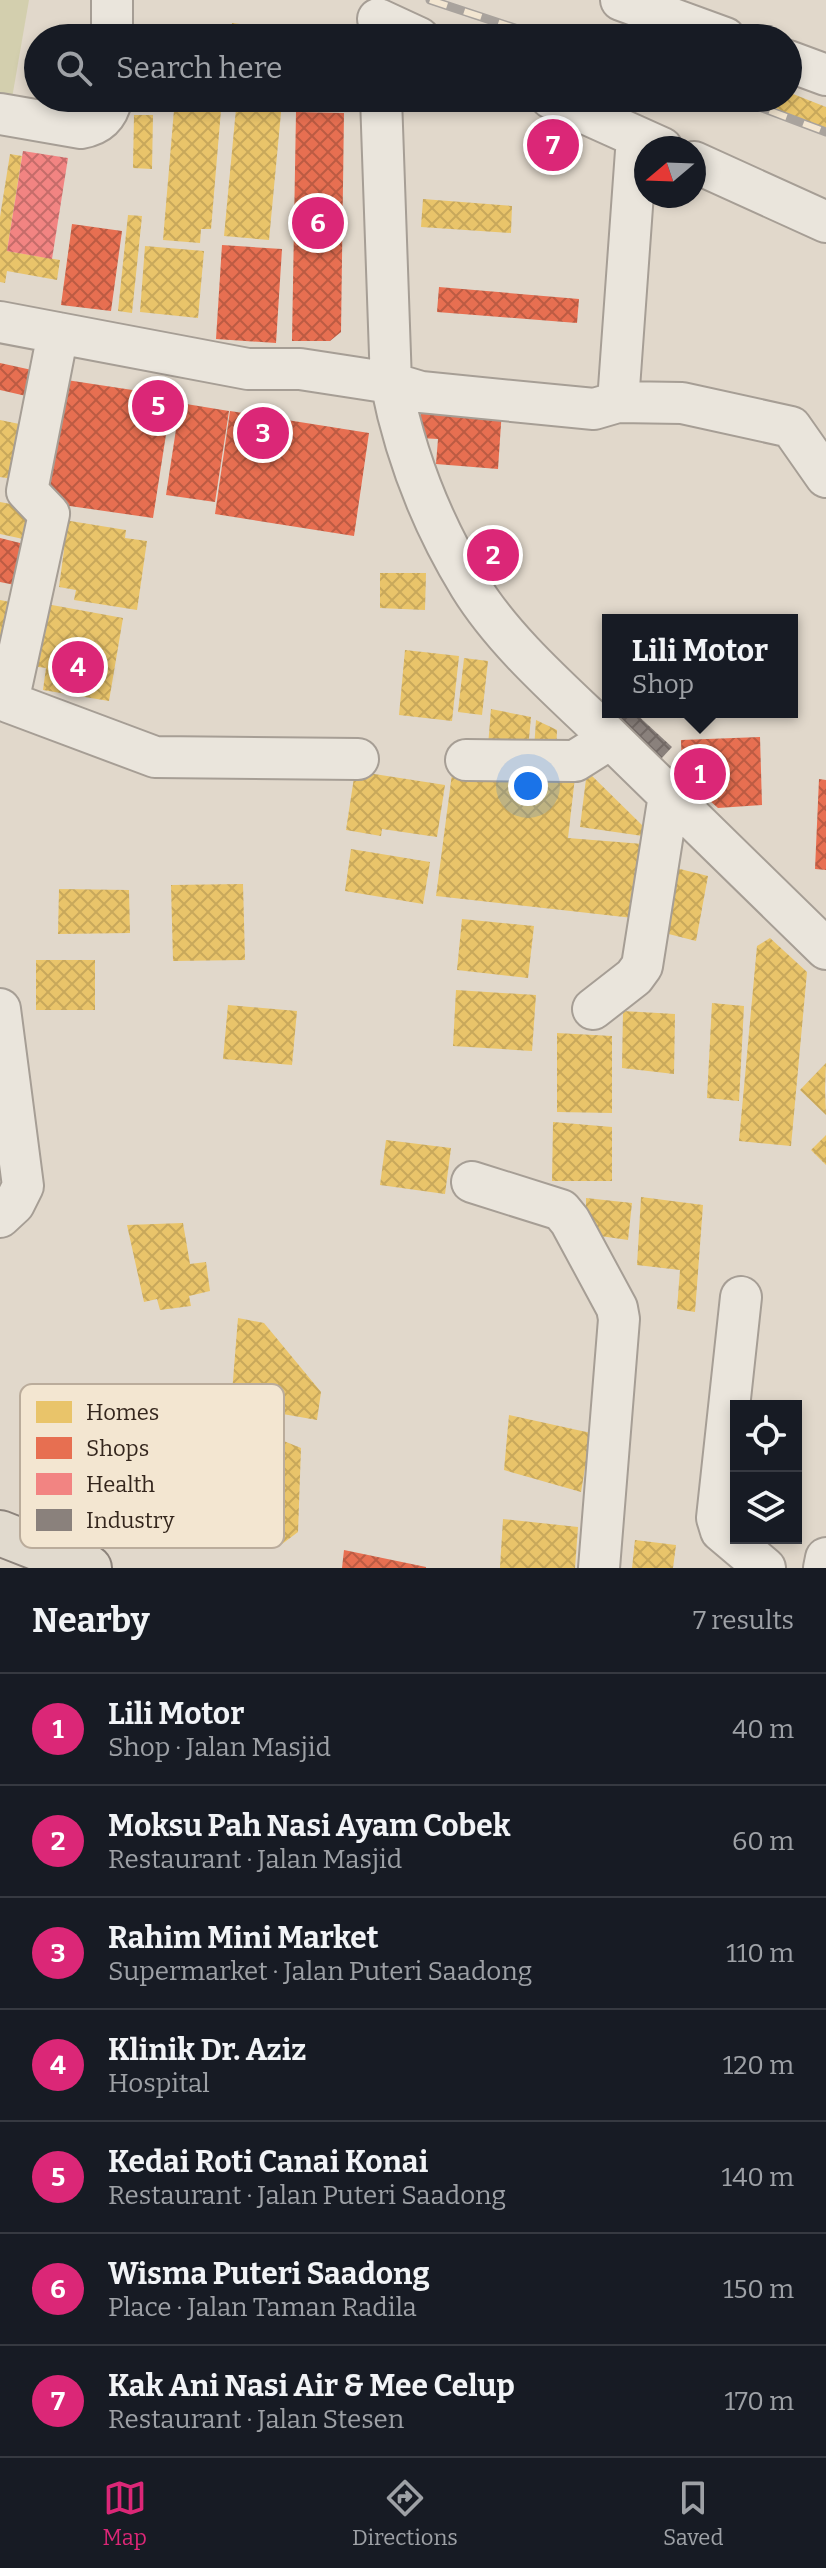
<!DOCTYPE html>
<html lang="en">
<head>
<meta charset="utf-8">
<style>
  :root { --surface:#171b24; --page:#20242c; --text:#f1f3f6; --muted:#9ea1a6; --line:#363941; --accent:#db2777 }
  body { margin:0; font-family:Bitter,serif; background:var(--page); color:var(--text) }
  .controls { position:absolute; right:24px; bottom:24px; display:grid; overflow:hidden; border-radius:0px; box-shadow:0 4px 12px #0003 }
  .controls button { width:72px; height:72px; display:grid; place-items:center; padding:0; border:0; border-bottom:2px solid var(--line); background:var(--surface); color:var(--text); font:40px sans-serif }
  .compass { position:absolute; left:634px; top:136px; width:72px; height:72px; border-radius:50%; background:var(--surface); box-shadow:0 4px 12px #0003; rotate:251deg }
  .you { position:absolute; left:528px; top:786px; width:28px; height:28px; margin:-20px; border:6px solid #fff; border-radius:50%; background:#1a73e8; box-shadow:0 0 0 12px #1a73e833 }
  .badge { display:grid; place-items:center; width:52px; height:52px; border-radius:50%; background:var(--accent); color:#fff; font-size:26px; font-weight:700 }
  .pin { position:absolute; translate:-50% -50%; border:4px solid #fff; box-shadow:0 2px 8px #0006 }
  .popup { position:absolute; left:602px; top:614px; width:196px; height:104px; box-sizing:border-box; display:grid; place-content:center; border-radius:0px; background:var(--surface); filter:drop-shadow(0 2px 6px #0005); font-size:26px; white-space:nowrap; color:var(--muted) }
  .popup b { font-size:30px; color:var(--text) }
  .popup::after { content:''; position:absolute; left:50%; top:100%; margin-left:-16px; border:16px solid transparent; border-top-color:var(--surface) }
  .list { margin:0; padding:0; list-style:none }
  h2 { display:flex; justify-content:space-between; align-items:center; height:104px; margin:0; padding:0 32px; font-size:34px }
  h2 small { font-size:26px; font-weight:400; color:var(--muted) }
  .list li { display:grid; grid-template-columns:52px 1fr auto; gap:24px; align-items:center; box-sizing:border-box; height:112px; padding:0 32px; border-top:2px solid var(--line) }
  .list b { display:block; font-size:30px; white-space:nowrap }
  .list p { margin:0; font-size:26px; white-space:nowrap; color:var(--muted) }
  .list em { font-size:26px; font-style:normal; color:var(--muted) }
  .icon { flex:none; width:44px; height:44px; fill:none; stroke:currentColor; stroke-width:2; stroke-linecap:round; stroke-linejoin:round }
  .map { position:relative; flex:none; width:826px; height:1568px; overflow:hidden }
  .search { position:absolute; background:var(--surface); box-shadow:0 4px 12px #0003; left:24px; right:24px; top:24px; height:88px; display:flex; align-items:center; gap:20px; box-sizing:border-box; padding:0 28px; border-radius:44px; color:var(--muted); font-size:30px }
  .sheet { height:888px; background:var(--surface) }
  nav { display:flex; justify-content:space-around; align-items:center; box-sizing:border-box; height:112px; border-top:2px solid var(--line); background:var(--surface); font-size:22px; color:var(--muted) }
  nav a { display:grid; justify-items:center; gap:4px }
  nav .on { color:var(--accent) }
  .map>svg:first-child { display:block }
  .garden { fill:#d3cfae }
  .homes { fill:url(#homes-cross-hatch) }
  .shops { fill:url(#shops-cross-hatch) }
  .health { fill:url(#health-cross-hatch) }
  .industry { fill:url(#industry-cross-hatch) }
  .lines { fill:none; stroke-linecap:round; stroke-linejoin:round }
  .minor-casing { stroke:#a69e95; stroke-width:44 }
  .major-casing { stroke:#8c837b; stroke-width:48 }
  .minor { stroke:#eae5dc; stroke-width:40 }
  .major { stroke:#e1dace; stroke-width:44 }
  .rail-casing { stroke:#a9a39d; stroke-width:9 }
  .rail { stroke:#f3e6d1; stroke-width:6; stroke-dasharray:18; stroke-linecap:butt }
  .key { fill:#f3e6d1; stroke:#baac9b; stroke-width:2 }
  .key-label { font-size:22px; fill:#34261d }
</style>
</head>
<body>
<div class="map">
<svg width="826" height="1568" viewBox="0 0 826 1568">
  <defs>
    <pattern id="homes-cross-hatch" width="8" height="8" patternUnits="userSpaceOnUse" patternTransform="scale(2)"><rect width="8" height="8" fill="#e9c46a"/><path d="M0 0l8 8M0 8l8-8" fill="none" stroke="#c8a85b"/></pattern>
    <pattern id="shops-cross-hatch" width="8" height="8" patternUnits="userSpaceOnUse" patternTransform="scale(2)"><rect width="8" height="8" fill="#e76f51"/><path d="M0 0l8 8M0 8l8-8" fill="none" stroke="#bc5b43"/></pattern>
    <pattern id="health-cross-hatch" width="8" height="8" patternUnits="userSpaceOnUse" patternTransform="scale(2)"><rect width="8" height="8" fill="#f28482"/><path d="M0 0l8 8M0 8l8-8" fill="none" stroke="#c56c6a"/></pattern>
    <pattern id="industry-cross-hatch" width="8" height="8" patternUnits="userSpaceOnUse" patternTransform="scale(2)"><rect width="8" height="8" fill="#8a817c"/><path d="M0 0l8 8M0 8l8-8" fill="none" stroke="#726965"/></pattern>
  </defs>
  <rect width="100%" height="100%" fill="#e1d8cb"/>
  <!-- garden -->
  <path class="garden" d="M0,0H29L12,98L0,96Z"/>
  <!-- homes -->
  <path class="homes" d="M232,23L265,27L264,38H230Z
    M147,28L221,36L220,38H146Z
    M273,31L302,33V38H273Z
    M788,92L826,107V135L759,110L763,98H788Z
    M175,98H222L211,229H201L200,243L163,240Z
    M237,98L282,102L269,240L224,236Z
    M134,115H153L152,169L133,168Z
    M10,154L22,156L7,251L60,260L57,280L7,271L5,283L0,282V217Z
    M423,199L512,206L511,233L421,227Z
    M128,215L142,216L132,313L118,311Z
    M145,246L204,251L198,318L140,312Z
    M0,420L29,426L19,480L0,477Z
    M0,502L42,510L37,542L0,534Z
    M64,520L126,530L125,538L147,541L137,610L74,600L76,590L59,587L64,550L59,549Z
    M380,573H426L425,610L380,608Z
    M0,600L10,602L1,638H0Z
    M41,603L123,618L109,701L43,690L46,668L31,666Z
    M405,650L459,656L452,721L399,715Z
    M464,658L488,661L482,715L458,712Z
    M491,709L531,717L528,749L488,746Z
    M536,720L557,730L556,753L534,749Z
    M453,766L575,777L568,838L643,844L633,918L436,896Z
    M355,771L445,785L437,837L382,829L381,836L346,830Z
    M587,771L644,827L643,836L580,827Z
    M351,849L430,862L423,904L345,891Z
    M668,866L708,876L696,941L657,931Z
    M243,884L245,960L173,961L171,885Z
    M59,889L129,890L130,933L58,934Z
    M462,919L534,926L528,978L457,970Z
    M770,938L807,972L791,1146L739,1141L757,946Z
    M36,960H95V1010H36Z
    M456,990L536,995L532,1051L453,1046Z
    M712,1003L744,1006L739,1101L707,1098Z
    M228,1005L297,1011L292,1065L223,1059Z
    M623,1011L675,1014L674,1074L622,1068Z
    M557,1033L612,1036V1113L557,1112Z
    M826,1063L825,1089L826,1115L800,1090Z
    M553,1122L612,1127V1181H552Z
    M826,1135V1165L811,1150Z
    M386,1140L451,1148L445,1194L380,1185Z
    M641,1197L703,1205L695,1312L677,1309L680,1270L637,1265Z
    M586,1198L632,1203L628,1240L586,1234Z
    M183,1223L190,1264L206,1262L210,1291L189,1296L191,1306L160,1310L157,1299L144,1302L127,1225Z
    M238,1318L264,1323L321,1392L317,1420L231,1405Z
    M67,1391L131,1414L108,1493L44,1468Z
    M509,1415L591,1433L581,1492L504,1470Z
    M249,1427L301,1448L298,1532L282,1544L215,1515Z
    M503,1519L578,1527L575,1568H500Z
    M635,1540L676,1545L673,1568H632Z"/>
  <!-- shops -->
  <path class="shops" d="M296,112L344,113L341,332L330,341H292Z
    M72,224L122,231L111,311L61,305Z
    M222,245L282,249L276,343L216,339Z
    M439,287L579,299L577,323L437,312Z
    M0,363L41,372L35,398L0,390Z
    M60,379L172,396L153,518L42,502Z
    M180,403L229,411L215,502L166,495Z
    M422,403L502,409L498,469L436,464L438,439L419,438Z
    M230,411L369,433L354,536L215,514Z
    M0,538L28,545L20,586L0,582Z
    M760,737L762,805L718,808L682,776L681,740Z
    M819,779L826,780V870L815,869Z
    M344,1550L426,1567V1568H342Z"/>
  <!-- health -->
  <path class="health" d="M23,151L68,158L52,259L7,251Z"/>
  <!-- industry -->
  <path class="industry" d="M610,712H634L672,747L661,759Z"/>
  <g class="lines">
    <!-- minor casing -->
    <g class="minor-casing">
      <path id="minor" d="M112,0V38
        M621,0L725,38
        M378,19L419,38
        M788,61L826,75
        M381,98L391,383C405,454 432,524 470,586C504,641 558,688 605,733C678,805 752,877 826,949
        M551,98L662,148
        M0,114L81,128C99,125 108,116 112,98
        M694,162L826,222
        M0,322L248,369H300L391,383L421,392L594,409L618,402L682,403L791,427L826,477
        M618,402L637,137
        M0,699L8,702L49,514L27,491L58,333
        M8,702L155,757L358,759
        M466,760L575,761L610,739
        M0,1009L23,1186L14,1204L0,1217
        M593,1009L634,977L642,966L669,795
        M472,1182L561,1210L570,1221L617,1308L619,1319L599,1568
        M741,1297L717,1518L721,1531L765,1568
        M824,1568L826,1558"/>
    </g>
    <!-- major casing -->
    <g class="major-casing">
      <path id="major" d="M0,1533L89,1568"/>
    </g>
    <!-- minor -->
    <use href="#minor" class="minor"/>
    <!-- major -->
    <use href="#major" class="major"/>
    <!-- rail casing -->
    <g class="rail-casing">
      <path id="rail" d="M430,0L545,38
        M736,98L826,132"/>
    </g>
    <!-- rail -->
    <use href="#rail" class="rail"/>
  </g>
  <!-- legend -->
  <rect x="20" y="1384" width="264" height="164" rx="12" class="key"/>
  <rect x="36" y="1401" width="36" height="22" fill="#e9c46a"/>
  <rect x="36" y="1437" width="36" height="22" fill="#e76f51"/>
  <rect x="36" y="1473" width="36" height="22" fill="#f28482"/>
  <rect x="36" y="1509" width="36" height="22" fill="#8a817c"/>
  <g class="key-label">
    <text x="86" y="1420">Homes</text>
    <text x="86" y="1456">Shops</text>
    <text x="86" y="1492">Health</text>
    <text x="86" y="1528">Industry</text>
  </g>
</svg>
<div class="controls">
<button><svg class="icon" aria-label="locate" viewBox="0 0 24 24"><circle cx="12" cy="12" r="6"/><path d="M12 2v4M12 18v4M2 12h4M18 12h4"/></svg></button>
<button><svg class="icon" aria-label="layers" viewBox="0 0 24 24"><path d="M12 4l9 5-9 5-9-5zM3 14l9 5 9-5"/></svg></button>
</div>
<svg class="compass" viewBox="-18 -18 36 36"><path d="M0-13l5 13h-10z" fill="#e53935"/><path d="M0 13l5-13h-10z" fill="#9ea1a6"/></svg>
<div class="you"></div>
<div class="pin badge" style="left:700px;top:774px">1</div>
<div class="popup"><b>Lili Motor</b>Shop</div>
<div class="pin badge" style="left:493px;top:555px">2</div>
<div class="pin badge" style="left:263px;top:433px">3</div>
<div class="pin badge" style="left:78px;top:667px">4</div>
<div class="pin badge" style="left:158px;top:406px">5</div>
<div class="pin badge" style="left:318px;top:223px">6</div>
<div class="pin badge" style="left:553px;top:145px">7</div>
<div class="search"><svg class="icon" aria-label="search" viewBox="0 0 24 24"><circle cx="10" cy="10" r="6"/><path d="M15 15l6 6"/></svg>Search here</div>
</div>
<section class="sheet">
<h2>Nearby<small>7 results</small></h2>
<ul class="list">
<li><span class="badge">1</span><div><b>Lili Motor</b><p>Shop · Jalan Masjid</p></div><em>40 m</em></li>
<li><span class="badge">2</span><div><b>Moksu Pah Nasi Ayam Cobek</b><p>Restaurant · Jalan Masjid</p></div><em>60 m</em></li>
<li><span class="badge">3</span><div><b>Rahim Mini Market</b><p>Supermarket · Jalan Puteri Saadong</p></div><em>110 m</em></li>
<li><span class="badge">4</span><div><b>Klinik Dr. Aziz</b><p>Hospital</p></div><em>120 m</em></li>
<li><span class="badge">5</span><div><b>Kedai Roti Canai Konai</b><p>Restaurant · Jalan Puteri Saadong</p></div><em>140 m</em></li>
<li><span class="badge">6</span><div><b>Wisma Puteri Saadong</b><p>Place · Jalan Taman Radila</p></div><em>150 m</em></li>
<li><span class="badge">7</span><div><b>Kak Ani Nasi Air &amp; Mee Celup</b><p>Restaurant · Jalan Stesen</p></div><em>170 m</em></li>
</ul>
</section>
<nav>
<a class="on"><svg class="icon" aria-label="map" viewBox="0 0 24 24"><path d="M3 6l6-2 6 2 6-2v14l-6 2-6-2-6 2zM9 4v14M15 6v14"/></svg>Map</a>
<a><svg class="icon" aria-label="directions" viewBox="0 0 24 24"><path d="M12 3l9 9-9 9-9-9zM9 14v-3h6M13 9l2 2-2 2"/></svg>Directions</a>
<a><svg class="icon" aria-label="saved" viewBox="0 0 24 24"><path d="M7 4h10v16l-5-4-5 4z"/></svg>Saved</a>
</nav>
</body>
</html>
